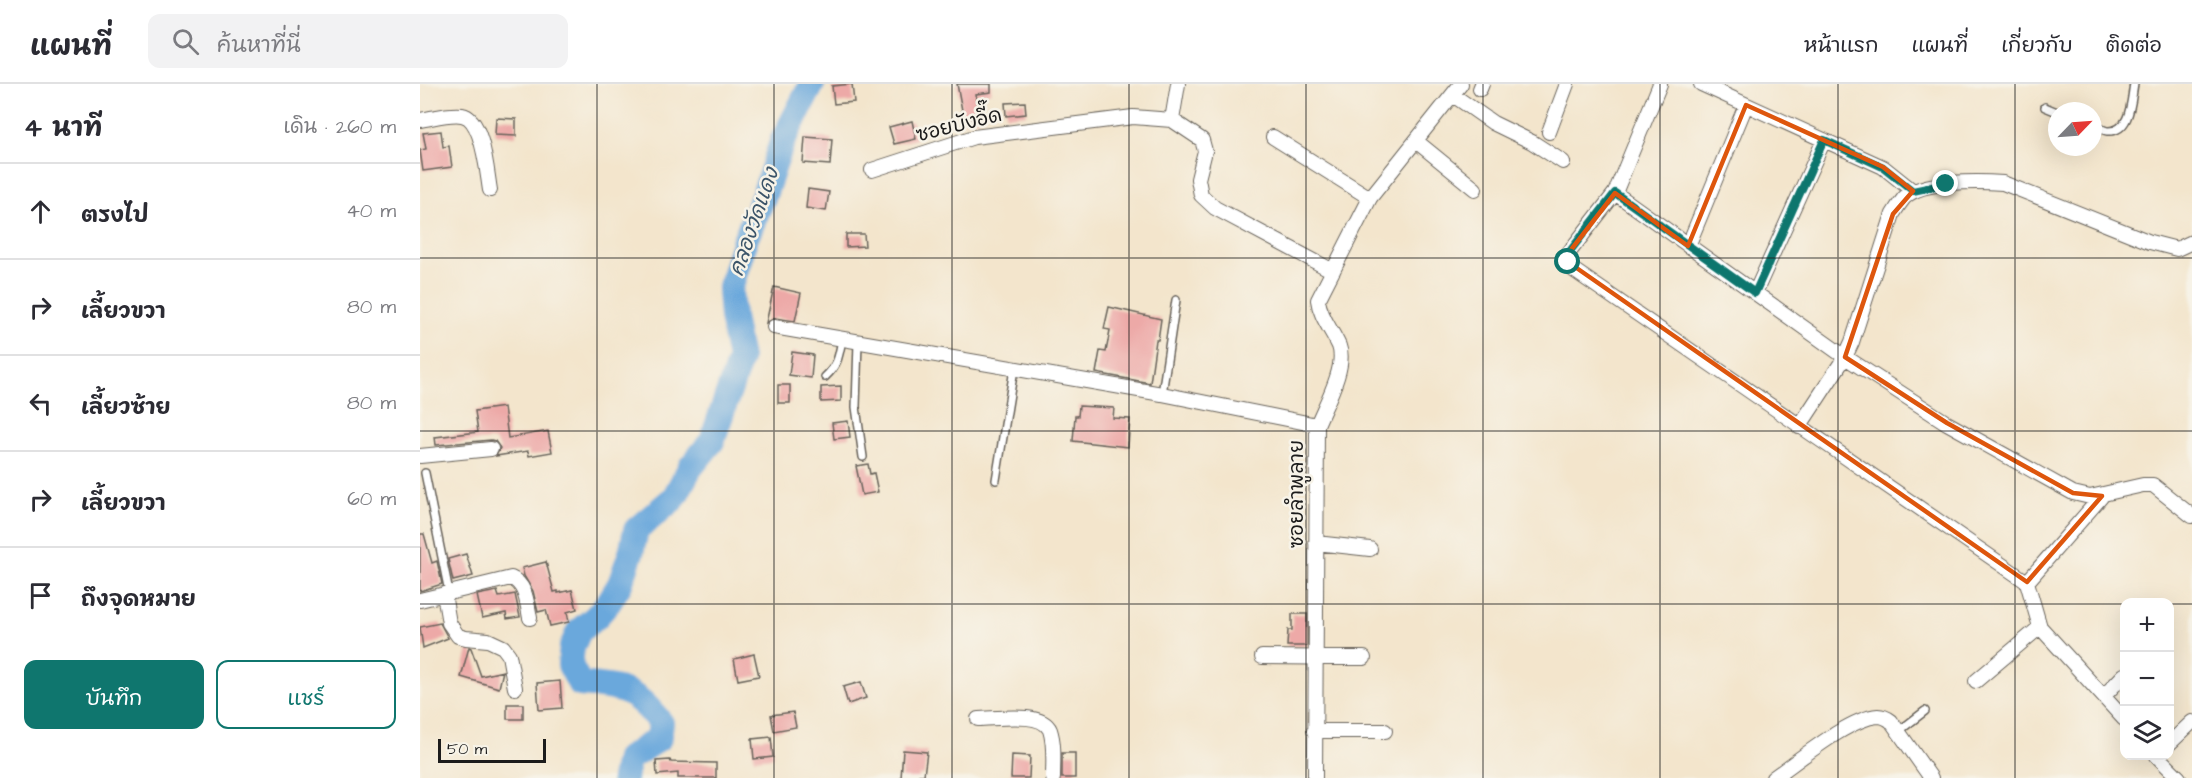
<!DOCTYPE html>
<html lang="th">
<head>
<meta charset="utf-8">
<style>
  :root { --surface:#fff; --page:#f2f2f3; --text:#2b2b33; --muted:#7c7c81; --line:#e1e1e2; --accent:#0f766e }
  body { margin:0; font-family:"Architects Daughter","Playpen Sans Thai",sans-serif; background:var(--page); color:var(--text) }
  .controls { position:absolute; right:18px; bottom:18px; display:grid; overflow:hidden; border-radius:12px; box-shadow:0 6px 24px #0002 }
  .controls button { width:54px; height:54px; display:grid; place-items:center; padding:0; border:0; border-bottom:2px solid var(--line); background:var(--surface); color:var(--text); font:30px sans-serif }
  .compass { position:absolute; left:1628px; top:18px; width:54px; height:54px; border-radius:50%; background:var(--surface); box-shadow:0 6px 24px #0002; rotate:65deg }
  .scale { position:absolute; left:18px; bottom:15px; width:108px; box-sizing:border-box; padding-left:6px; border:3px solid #1c1c1c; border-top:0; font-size:16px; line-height:21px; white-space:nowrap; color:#1c1c1c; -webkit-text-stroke:4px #f7f3e8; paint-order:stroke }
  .stop { position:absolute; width:18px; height:18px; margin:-14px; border:4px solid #0f766e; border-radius:50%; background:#fff }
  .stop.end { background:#0f766e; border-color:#fff; box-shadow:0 2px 6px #0008 }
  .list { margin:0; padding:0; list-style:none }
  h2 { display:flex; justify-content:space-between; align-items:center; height:78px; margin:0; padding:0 24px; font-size:26px }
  h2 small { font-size:20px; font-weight:400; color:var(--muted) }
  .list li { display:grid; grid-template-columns:39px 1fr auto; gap:18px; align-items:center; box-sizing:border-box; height:96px; padding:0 24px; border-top:2px solid var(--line) }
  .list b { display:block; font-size:22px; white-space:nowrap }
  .list em { font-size:20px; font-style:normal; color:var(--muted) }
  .actions { display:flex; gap:12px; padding:18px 24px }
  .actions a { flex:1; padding:14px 0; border:2px solid var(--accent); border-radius:12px; text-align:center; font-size:21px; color:var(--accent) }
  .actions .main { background:var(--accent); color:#fff }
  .icon { flex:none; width:33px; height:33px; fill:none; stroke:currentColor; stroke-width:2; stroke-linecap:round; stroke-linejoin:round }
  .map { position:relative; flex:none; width:1772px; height:694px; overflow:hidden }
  header { display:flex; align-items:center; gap:36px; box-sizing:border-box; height:84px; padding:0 30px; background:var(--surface); border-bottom:2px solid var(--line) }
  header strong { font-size:28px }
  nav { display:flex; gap:33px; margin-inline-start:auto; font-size:21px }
  .search { width:420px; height:54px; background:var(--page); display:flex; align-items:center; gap:15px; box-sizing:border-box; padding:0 21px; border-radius:12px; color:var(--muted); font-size:22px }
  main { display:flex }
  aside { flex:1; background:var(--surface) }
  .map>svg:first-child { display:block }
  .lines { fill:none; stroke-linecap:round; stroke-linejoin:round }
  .river { stroke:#6aa8dc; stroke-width:26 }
  .building { fill:#eda9a7 }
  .service-casing { stroke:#67625a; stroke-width:10 }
  .minor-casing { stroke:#67625a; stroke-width:16 }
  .service { stroke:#fff; stroke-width:7 }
  .minor { stroke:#fff; stroke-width:14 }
  .route { stroke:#0f766e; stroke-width:8 }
  .marked { fill:none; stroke:#de560d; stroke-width:4.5; stroke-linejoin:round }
  .grid { fill:none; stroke:#1c1c1c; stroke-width:1.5; stroke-opacity:0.55 }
  .labels { text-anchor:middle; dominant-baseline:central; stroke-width:5; stroke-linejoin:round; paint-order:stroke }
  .street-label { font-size:20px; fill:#1c1c1c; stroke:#f7f3e8 }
  .water-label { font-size:21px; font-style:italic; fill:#3b5469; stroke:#f7f3e8 }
</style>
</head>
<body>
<header>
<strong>แผนที่</strong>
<div class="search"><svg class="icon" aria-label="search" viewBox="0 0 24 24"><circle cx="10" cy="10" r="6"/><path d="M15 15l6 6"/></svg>ค้นหาที่นี่</div>
<nav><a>หน้าแรก</a><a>แผนที่</a><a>เกี่ยวกับ</a><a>ติดต่อ</a></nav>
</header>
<main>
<aside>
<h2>4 นาที<small>เดิน · 260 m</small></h2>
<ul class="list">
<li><svg class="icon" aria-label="ahead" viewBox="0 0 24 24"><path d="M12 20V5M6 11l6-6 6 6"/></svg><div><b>ตรงไป</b></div><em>40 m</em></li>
<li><svg class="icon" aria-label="right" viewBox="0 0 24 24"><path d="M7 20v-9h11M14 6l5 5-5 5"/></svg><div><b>เลี้ยวขวา</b></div><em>80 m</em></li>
<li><svg class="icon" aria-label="left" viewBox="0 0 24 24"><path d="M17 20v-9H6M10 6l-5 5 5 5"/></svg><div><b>เลี้ยวซ้าย</b></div><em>80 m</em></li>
<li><svg class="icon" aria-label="right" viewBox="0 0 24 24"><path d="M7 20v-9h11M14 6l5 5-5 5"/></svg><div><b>เลี้ยวขวา</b></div><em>60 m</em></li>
<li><svg class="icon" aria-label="arrive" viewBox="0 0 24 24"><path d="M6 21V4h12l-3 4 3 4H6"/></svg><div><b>ถึงจุดหมาย</b></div></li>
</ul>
<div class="actions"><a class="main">บันทึก</a><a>แชร์</a></div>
</aside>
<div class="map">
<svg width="1772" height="694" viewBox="0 0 1772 694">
  <rect width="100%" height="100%" fill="#f7f3e8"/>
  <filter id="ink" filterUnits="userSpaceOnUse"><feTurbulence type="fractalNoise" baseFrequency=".0167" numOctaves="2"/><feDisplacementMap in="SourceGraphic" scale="12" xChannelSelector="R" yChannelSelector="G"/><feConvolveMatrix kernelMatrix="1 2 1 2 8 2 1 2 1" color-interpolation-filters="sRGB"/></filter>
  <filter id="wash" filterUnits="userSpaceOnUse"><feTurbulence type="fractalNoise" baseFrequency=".008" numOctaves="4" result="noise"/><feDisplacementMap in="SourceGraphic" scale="24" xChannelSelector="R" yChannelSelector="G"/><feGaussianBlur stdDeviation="1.35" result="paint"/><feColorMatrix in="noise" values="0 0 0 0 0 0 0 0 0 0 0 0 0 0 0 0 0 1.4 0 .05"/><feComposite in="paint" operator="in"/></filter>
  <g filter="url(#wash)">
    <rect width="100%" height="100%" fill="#f3e5cc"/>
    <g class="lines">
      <!-- river -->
      <path class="river" d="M204,694L208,675L239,654L241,639C213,604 203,604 160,600L150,581L152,563L159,547L176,533L189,518L200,500L211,469L216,446L254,414L270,384L292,357L320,275L312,233L310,205L325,156L344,111L362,58L392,0"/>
    </g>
    <g id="blocks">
      <!-- building -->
      <path class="building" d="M432,0L434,18L414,20L412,2Z
        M537,0H571V8L556,10L560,35L544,37Z
        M605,18L606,30L586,32L585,19Z
        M76,34L96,35V52L75,51Z
        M492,37L496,55L474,60L469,43Z
        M21,47L23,63L29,62L32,83L3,87L0,66L6,65L3,49Z
        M385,53L412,55L410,81L383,79Z
        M388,105L409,108L406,127L386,124Z
        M426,150H444L445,162L426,163Z
        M354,203L381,209L375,237L355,234L346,239Z
        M689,223L741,235L738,256H736L730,299L676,289L680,267L686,268L690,246L684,245Z
        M372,268L393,271L391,294L369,291Z
        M358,301H370V319H358Z
        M421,302V317L401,318V303Z
        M659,322L694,324L693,334L710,335L708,363L653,357L655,332H658Z
        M84,323L88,354L128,347L132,368L109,372L108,367L76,372L80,364L75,357L71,356L16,361L15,353L58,348L55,327Z
        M428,337L430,353L414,355L412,339Z
        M448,380L450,390L454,389L458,408L442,411L436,382Z
        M0,450H4L12,479L17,477L22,500L0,507Z
        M46,470L53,492L33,497L28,475Z
        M126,478L134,508L138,507V509L152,506L157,525L147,528L149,538L130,542L126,526L118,528L113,507L104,492L102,484Z
        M77,507L79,513L95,510L100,533L87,535L86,529L62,534L57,511Z
        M872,530H887V562H867L868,546H872Z
        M20,539L28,554L3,564L0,543Z
        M49,563L51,564L61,592L83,587L79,604L41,593Z
        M334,570L339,592L318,596L314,575Z
        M140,597L142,624L119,626L117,599Z
        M441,598L446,614L428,620L423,603Z
        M87,620H103V635H87Z
        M373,628L376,643L354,647L351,631Z
        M351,653L353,673L334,675L332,655Z
        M483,666L507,668L504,691H499V694H481Z
        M642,669H655V694H642Z
        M592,671L610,672L609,694H591Z
        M250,676L251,678L296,679V694H258V689L237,691L236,677Z"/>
    </g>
  </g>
  <g filter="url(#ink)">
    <use href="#blocks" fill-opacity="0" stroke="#67625a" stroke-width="1.5"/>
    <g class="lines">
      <!-- service casing -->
      <g class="service-casing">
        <path id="service" d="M1625,23L1637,28
          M1673,41C1677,43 1683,46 1687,47C1711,49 1711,16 1714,0
          M438,258L436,323L443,373
          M405,293C418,281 419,272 422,255
          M742,310L756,216
          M5,389L29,508
          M576,396L594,285
          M1479,647L1505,627"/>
      </g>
      <!-- minor casing -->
      <g class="minor-casing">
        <path id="minor" d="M1240,0L1195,109L1147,171L1148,178L1152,185L1607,498L1682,412
          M1281,0L1463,83L1493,107
          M1060,5L1062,0
          M1033,11L1073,39L1112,58L1143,78
          M0,36C13,34 29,29 42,31C63,34 67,89 70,106
          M752,36L758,0
          M1129,48L1147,0
          M853,53L950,114
          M996,57L1055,105
          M452,86L554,53L713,33L752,36L782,56L785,67L778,95L781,111L795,124L913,187
          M1195,109L1425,273L1527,339L1653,409L1670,413L1723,401H1733L1772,432
          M1268,162L1326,21
          M1335,209L1404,56
          M354,243L742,310L897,341
          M1379,343L1425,273L1432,258L1473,130C1476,125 1480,119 1484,114C1501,96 1559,97 1583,99L1730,158L1757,165L1772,158
          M0,372L71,365
          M896,459L950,465
          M1607,498L1620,543L1704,635
          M24,510L29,539L38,552L46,554L68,556L83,563L89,571L95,604
          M0,516L91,494C106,500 107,519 110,534
          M842,573L944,574
          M1556,597L1620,543
          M1684,612L1704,591
          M558,635C576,635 622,627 630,646C635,661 633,679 633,694
          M894,647H965
          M1750,659L1772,638
          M1737,672L1759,694
          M895,694L897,341C905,321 927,283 919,262C912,246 900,233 898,216L950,114L1041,0
          M1353,694C1378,677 1429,634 1458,632C1463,632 1467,634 1471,637L1511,694"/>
      </g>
      <!-- service -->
      <use href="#service" class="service"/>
      <!-- minor -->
      <use href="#minor" class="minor"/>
    </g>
  </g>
  <g class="lines" filter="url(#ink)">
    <!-- route -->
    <path class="route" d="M1148,178L1147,171L1195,109L1335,209L1404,56L1463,83L1493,107L1526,100"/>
  </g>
  <!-- marked area -->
  <path class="marked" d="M1326,21L1463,83L1493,107L1473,130L1425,273L1527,339L1653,409L1682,412L1607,498L1148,178L1147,171L1195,109L1268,162Z"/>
  <!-- grid -->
  <path class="grid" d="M177,0V694M354,0V694M532,0V694M709,0V694M886,0V694M1063,0V694M1240,0V694M1418,0V694M1595,0V694M0,174H1772M0,347H1772M0,520H1704M1750,520H1772"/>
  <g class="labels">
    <!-- street labels -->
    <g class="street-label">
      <text transform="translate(539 41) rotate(-14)">ซอยบังอี๊ด</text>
      <text transform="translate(877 410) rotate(-90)">ซอยลำพูลาย</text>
    </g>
    <!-- water labels -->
    <g class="water-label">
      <text transform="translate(334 138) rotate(-71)">คลองวัดแดง</text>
    </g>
  </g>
</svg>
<div class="controls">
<button>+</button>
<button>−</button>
<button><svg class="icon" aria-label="layers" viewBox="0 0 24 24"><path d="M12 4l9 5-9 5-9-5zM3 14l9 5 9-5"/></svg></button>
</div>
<svg class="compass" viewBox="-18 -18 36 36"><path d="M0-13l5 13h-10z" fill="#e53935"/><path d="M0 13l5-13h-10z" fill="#7c7c81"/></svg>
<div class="scale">50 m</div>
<div class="stop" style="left:1148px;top:178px"></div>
<div class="stop end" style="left:1526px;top:100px"></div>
</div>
</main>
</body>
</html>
